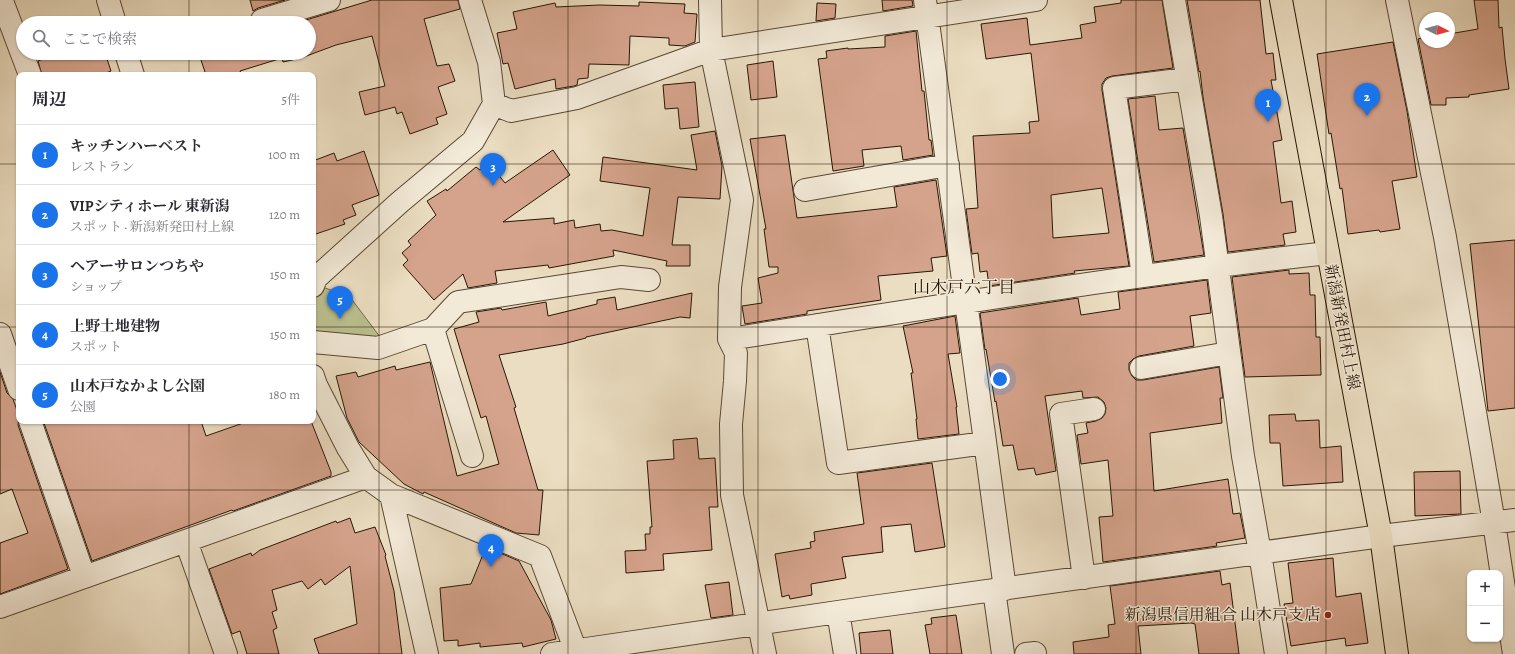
<!DOCTYPE html>
<html lang="ja">
<head>
<meta charset="utf-8">
<style>
  :root { --surface:#fff; --page:#f7f7f7; --text:#2b2b33; --muted:#7c7c81; --line:#e1e1e2; --accent:#1a73e8 }
  body { margin:0; font-family:Alegreya,"Noto Serif JP",serif; background:var(--page); color:var(--text) }
  .controls { position:absolute; right:12px; bottom:12px; display:grid; overflow:hidden; border-radius:8px; box-shadow:0 1px 3px #0004 }
  .controls button { width:36px; height:36px; display:grid; place-items:center; padding:0; border:0; border-bottom:1px solid var(--line); background:var(--surface); color:var(--text); font:20px sans-serif }
  .compass { position:absolute; left:1419px; top:12px; width:36px; height:36px; border-radius:50%; background:var(--surface); box-shadow:0 1px 3px #0004; rotate:96deg }
  .you { position:absolute; left:1000px; top:379px; width:14px; height:14px; margin:-10px; border:3px solid #fff; border-radius:50%; background:#1a73e8; box-shadow:0 0 0 6px #1a73e833 }
  .badge { display:grid; place-items:center; width:26px; height:26px; border-radius:50%; background:var(--accent); color:#fff; font-size:13px; font-weight:700 }
  .pin { position:absolute; translate:-50% -33px; filter:drop-shadow(0 1px 2px #0008) }
  .pin::after { content:''; position:absolute; top:21px; width:14px; height:12px; background:inherit; clip-path:polygon(0 0,100% 0,50% 100%) }
  .list { margin:0; padding:0; list-style:none }
  h2 { display:flex; justify-content:space-between; align-items:center; height:52px; margin:0; padding:0 16px; font-size:17px }
  h2 small { font-size:13px; font-weight:400; color:var(--muted) }
  .list li { display:grid; grid-template-columns:26px 1fr auto; gap:12px; align-items:center; box-sizing:border-box; height:60px; padding:0 16px; border-top:1px solid var(--line) }
  .list b { display:block; font-size:15px; white-space:nowrap }
  .list p { margin:0; font-size:13px; white-space:nowrap; color:var(--muted) }
  .list em { font-size:13px; font-style:normal; color:var(--muted) }
  .icon { flex:none; width:22px; height:22px; fill:none; stroke:currentColor; stroke-width:2; stroke-linecap:round; stroke-linejoin:round }
  .map { position:relative; flex:none; width:1515px; height:654px; overflow:hidden }
  .search { position:absolute; background:var(--surface); box-shadow:0 1px 3px #0004; left:16px; top:16px; width:300px; height:44px; display:flex; align-items:center; gap:10px; box-sizing:border-box; padding:0 14px; border-radius:22px; color:var(--muted); font-size:15px }
  .panel { position:absolute; background:var(--surface); box-shadow:0 1px 3px #0004; left:16px; top:72px; width:300px; height:352px; border-radius:8px }
  .map>svg:first-child { display:block }
  .green { fill:#bbc090; stroke:#726b4a }
  .building { fill:#d5a38c; stroke:#281604; fill-rule:evenodd }
  .lines { fill:none; stroke-linecap:round; stroke-linejoin:round }
  .minor-casing { stroke:#594833; stroke-width:24 }
  .primary-casing { stroke:#281604; stroke-width:24 }
  .minor { stroke:#f2e9d7; stroke-width:22 }
  .primary { stroke:#ebddc1; stroke-width:22 }
  .grid { fill:none; stroke:#281604; stroke-width:1; stroke-opacity:0.55 }
  .poi-dot { fill:#8f2418; stroke:#f2e9d7; stroke-width:1.5 }
  .labels { text-anchor:middle; dominant-baseline:central; stroke-width:3; stroke-linejoin:round; paint-order:stroke }
  .street-label { font-size:16px; fill:#281604; stroke:#f2e9d7 }
  .poi-label { font-size:16px; fill:#281604; stroke:#f2e9d7; text-anchor:end }
  .neighbourhood-label { font-size:17px; fill:#281604; stroke:#f2e9d7 }
</style>
</head>
<body>
<div class="map">
<svg width="1515" height="654" viewBox="0 0 1515 654">
  <rect width="100%" height="100%" fill="#ebddc1"/>
  <filter id="stains"><feTurbulence type="fractalNoise" baseFrequency=".005" numOctaves="4"/><feColorMatrix values="0 0 0 0 .2 0 0 0 0 .09 0 0 0 0 .02 0 0 0 .5 -.17"/></filter>
  <radialGradient id="worn" r=".72"><stop offset=".6" stop-color="#630" stop-opacity="0"/><stop offset="1" stop-color="#630" stop-opacity=".3"/></radialGradient>
  <!-- green -->
  <path class="green" d="M314,284L350,297L386,345L313,342Z"/>
  <!-- building -->
  <path class="building" d="M250,0H285L258,8L253,11Z
    M372,0H458L460,9L424,19L437,66L449,64L455,81L438,87L447,114L436,118L438,124L410,134L402,112L397,114L395,107L365,115L359,92L385,86L372,36L336,45L301,58L283,62L282,58L240,71L242,75H206L200,57L211,53H309V23H296Z
    M882,0H912L913,6L883,11Z
    M1121,0H1162L1173,68L1112,76L1106,78L1102,84V90L1129,266L1074,271L1075,273L989,286L987,271L980,272L978,253L972,254L966,209L978,208L973,136L1030,133L1029,122L1039,121L1031,53L986,59L981,24L1027,18L1030,45L1082,38L1080,25L1096,22L1094,7L1121,3ZM1102,188L1109,233L1053,238L1051,195Z
    M1187,0H1260L1266,54L1273,53L1276,80H1271L1282,140L1273,142L1281,203L1292,201L1296,232L1283,234L1285,245L1228,252L1223,214L1203,97L1200,71L1199,72Z
    M1474,0H1498L1499,28L1502,27L1505,59L1509,89L1469,95V97L1446,98V105H1431L1418,39L1425,37V42H1449V34L1478,29Z
    M639,2L685,4L684,13L697,14L695,42L685,46L669,45V38L630,36L629,65L589,64L588,78L578,79L577,85L574,86L556,89L555,79L515,89L508,63L503,64L497,33L517,29L513,12L555,3L556,7L599,5L639,6Z
    M817,3L836,4L835,18L816,21Z
    M916,31L922,91H924L929,140H931L933,155L903,160L901,146L862,150L864,166L833,171L818,59L827,58L826,51L848,48V49L885,47V36Z
    M1393,42L1407,111L1417,177L1392,181L1400,229L1380,232L1379,230L1348,234L1342,188L1340,189L1331,133L1329,134L1317,54Z
    M58,53H105L111,71L101,75H42L38,61Z
    M773,61L777,97L751,100L747,65Z
    M695,82L699,127L680,129L678,108L665,109L663,85Z
    M1155,96L1159,130L1183,128L1204,255L1154,262L1128,99Z
    M715,131L722,166L720,199L678,197L672,245H690V266H666L667,261L613,250L614,256L549,268L548,265L495,271L497,283L468,288L463,274L434,300L403,265L408,260L402,253L411,245L408,241L436,215L427,201L446,189L447,191L476,167L480,170L489,163L505,183L553,150L570,175L503,222L554,218V224L574,220L575,228L600,224L601,231L612,230L643,236L650,188L600,181L603,157L697,170L691,135Z
    M785,135L797,218L897,207L894,187L936,180L947,256L931,258L933,271L878,276L881,300L807,311V314L745,324L742,306L762,303L758,278L778,273V267H769L764,229H766L750,139Z
    M364,151L379,195L352,205L356,215L343,220L345,224L313,235V161L334,153L337,161Z
    M1515,240V408L1488,411L1470,244Z
    M1289,270V274L1309,273L1310,295H1315L1316,337H1320L1321,375L1245,377L1232,277Z
    M1207,280L1211,313L1190,316L1194,346L1139,356L1133,359L1129,363V370L1132,376L1136,380H1143L1219,367L1223,398H1220L1222,423L1150,433L1154,491L1228,479L1233,514L1240,513L1245,538L1216,543L1217,546L1103,562L1099,517L1113,516L1108,460L1081,464L1077,435L1088,433L1086,423L1096,421L1102,418L1105,414L1106,408L1104,402L1098,397L1083,398L1082,391L1045,396L1056,471L1036,475L1034,468L1018,470L1013,445L1003,446L996,401L995,402L986,349L985,350L980,313L1078,298L1081,315L1120,309L1118,292Z
    M692,293L690,318L680,317L586,337V338L563,344L499,355L516,407L514,408L538,490H543L539,535L516,533L424,492L423,494L404,484L359,442L347,418L336,376L356,372L358,377L395,366L396,370L430,362L457,476L499,464L486,416L481,418L454,329L479,322L476,312L501,308L502,310L546,302L548,316L597,304V300L615,297L617,310Z
    M955,316L960,353L948,354L957,407H956L959,434L918,439L916,419H917L911,373H913L903,326Z
    M0,372L7,393L13,399L19,416L18,425L68,569L0,594V543L28,533L12,489L0,494Z
    M1295,414L1296,421L1319,420L1320,448L1341,446L1343,482L1283,486L1280,443H1270L1269,415Z
    M51,421H201L206,436L249,421H311L331,472V476L233,511L232,510L92,561L44,423Z
    M697,438L699,459L715,458L718,507H709L712,550L663,554L664,570L626,573L625,551L646,550L645,534H650V527H652L647,461L674,459L673,440Z
    M932,463L945,547L915,552L911,524L881,527L883,552L842,557L846,578L811,584L812,595L790,599L789,595L782,597L775,554L811,548L810,542L815,541L814,532L864,524L857,473Z
    M1460,471L1461,514L1415,516L1414,472Z
    M350,518L355,533L375,527L386,555L385,556L394,591L402,654H319L314,639L357,624L350,566L325,585L321,579L308,589L302,581L272,590L277,610L272,612L277,628L273,630L279,654H247L240,631L232,634L209,569L251,553L252,556L260,550L336,521L337,523Z
    M486,547L519,561L551,620L556,639L523,647L522,643L480,647V643L458,646V640L444,641L440,588L471,584Z
    M1333,558L1336,597L1361,593L1368,643L1346,646L1345,638L1291,646L1284,604L1293,603L1288,563Z
    M1220,571L1222,585L1230,583L1239,654H1199L1195,624L1191,623L1138,626L1141,654H1074L1073,642L1109,637L1108,625L1115,624L1110,586Z
    M729,582L733,615L711,618L705,585Z
    M956,615L962,654H930L925,625L932,624L931,618Z
    M890,630L893,654H861L859,633Z"/>
  <g class="lines">
    <!-- minor casing -->
    <g class="minor-casing">
      <path id="minor" d="M108,0L115,23
        M710,0L711,50L742,200L730,287L729,339L736,353L735,381L731,424L732,495L765,654
        M925,0L1005,589
        M1174,0L1211,216L1243,456L1260,553L1276,654
        M1397,0L1445,237L1494,523L1514,654
        M2,1L30,75
        M262,20L329,0
        M126,53L133,75
        M494,104L511,111L577,98L711,50L1036,0
        M805,190L948,165
        M1143,275L1114,88L1187,79
        M313,286L316,278L400,202L473,141L494,104L489,62L470,0
        M817,325L838,463L985,443
        M433,329L472,456
        M0,334L19,389
        M729,339C928,308 1128,275 1328,253
        M313,342L378,348L433,329L458,302L621,277L649,280
        M1141,368L1229,353
        M313,376L316,385L348,448L366,477L391,495L427,654
        M30,421L84,576
        M391,495L540,556L577,654
        M186,541L226,654
        M1084,578L1061,414L1094,409
        M994,590L1003,654
        M0,607L366,477
        M838,612L845,654
        M552,654L865,608L1381,536L1515,520
        M1026,654L1035,653V654"/>
    </g>
    <!-- primary casing -->
    <g class="primary-casing">
      <path id="primary" d="M1281,0L1381,536L1397,654"/>
    </g>
    <!-- minor -->
    <use href="#minor" class="minor"/>
    <!-- primary -->
    <use href="#primary" class="primary"/>
  </g>
  <!-- grid -->
  <path class="grid" d="M189,0V23M379,0V654M568,0V654M758,0V654M947,0V654M1136,0V654M1326,0V654M189,53V75M0,164H19M313,164H1515M0,327H19M313,327H1515M189,421V654M0,490H1515"/>
  <!-- markers -->
  <circle class="poi-dot" cx="1328" cy="615" r="4"/>
  <g class="labels">
    <!-- street labels -->
    <g class="street-label">
      <text transform="translate(1342 327) rotate(79)">新潟新発田村上線</text>
    </g>
    <!-- poi labels -->
    <g class="poi-label">
      <text x="1320" y="615">新潟県信用組合 山木戸支店</text>
    </g>
    <!-- neighbourhood labels -->
    <g class="neighbourhood-label">
      <text x="964" y="287">山木戸六丁目</text>
    </g>
  </g>
  <rect width="100%" height="100%" filter="url(#stains)"/>
  <rect width="100%" height="100%" fill="url(#worn)"/>
</svg>
<div class="controls">
<button>+</button>
<button>−</button>
</div>
<svg class="compass" viewBox="-18 -18 36 36"><path d="M0-13l5 13h-10z" fill="#e53935"/><path d="M0 13l5-13h-10z" fill="#7c7c81"/></svg>
<div class="you"></div>
<div class="pin badge" style="left:1268px;top:122px">1</div>
<div class="pin badge" style="left:1367px;top:116px">2</div>
<div class="pin badge" style="left:493px;top:186px">3</div>
<div class="pin badge" style="left:491px;top:567px">4</div>
<div class="pin badge" style="left:340px;top:319px">5</div>
<div class="search"><svg class="icon" aria-label="search" viewBox="0 0 24 24"><circle cx="10" cy="10" r="6"/><path d="M15 15l6 6"/></svg>ここで検索</div>
<section class="panel">
<h2>周辺<small>5件</small></h2>
<ul class="list">
<li><span class="badge">1</span><div><b>キッチンハーベスト</b><p>レストラン</p></div><em>100 m</em></li>
<li><span class="badge">2</span><div><b>VIPシティホール 東新潟</b><p>スポット · 新潟新発田村上線</p></div><em>120 m</em></li>
<li><span class="badge">3</span><div><b>ヘアーサロンつちや</b><p>ショップ</p></div><em>150 m</em></li>
<li><span class="badge">4</span><div><b>上野土地建物</b><p>スポット</p></div><em>150 m</em></li>
<li><span class="badge">5</span><div><b>山木戸なかよし公園</b><p>公園</p></div><em>180 m</em></li>
</ul>
</section>
</div>
</body>
</html>
